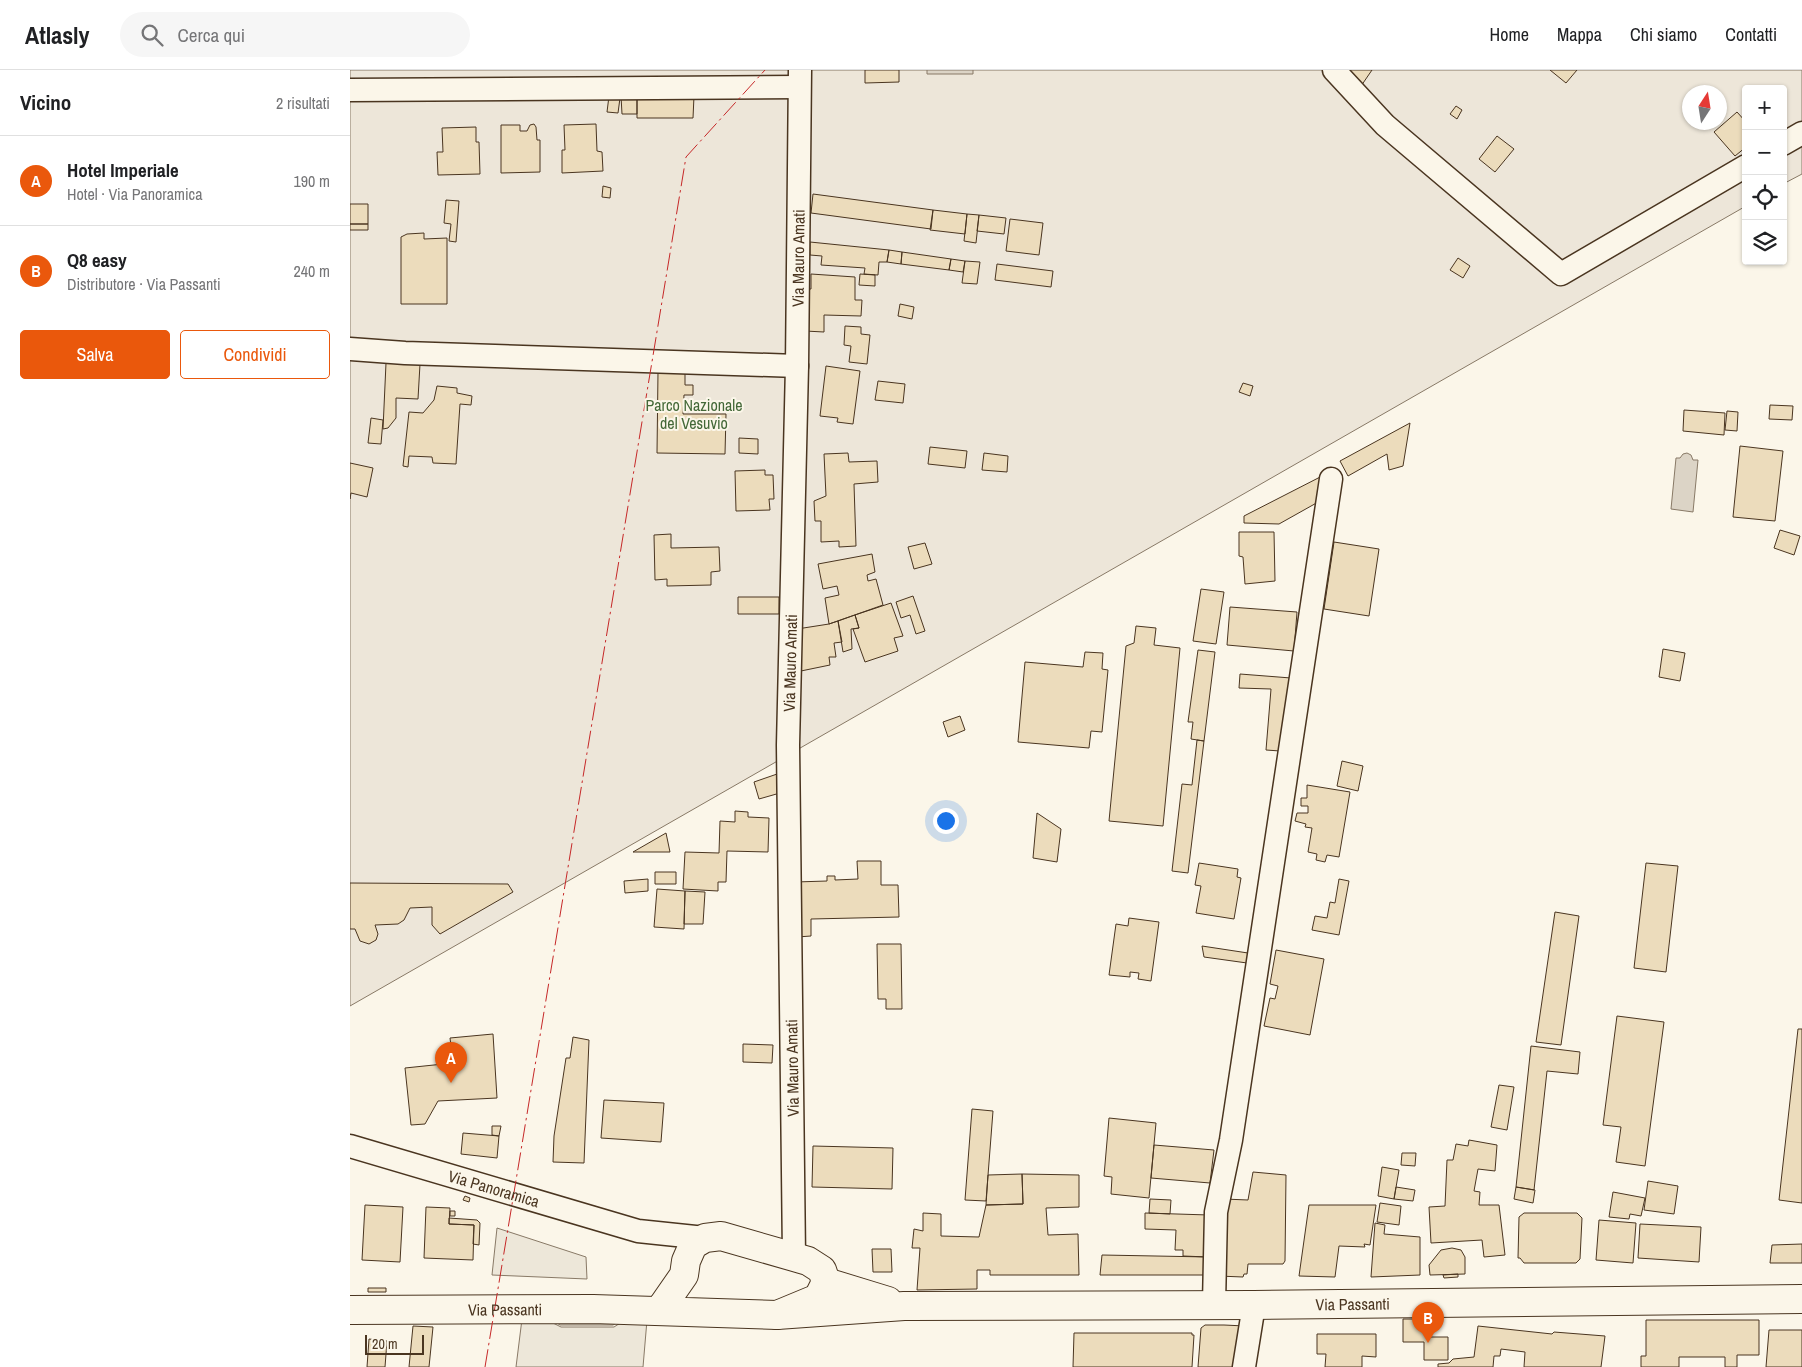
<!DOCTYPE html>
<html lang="it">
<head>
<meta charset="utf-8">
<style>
  :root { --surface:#fff; --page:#f6f6f6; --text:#202124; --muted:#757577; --line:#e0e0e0; --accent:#ea580c }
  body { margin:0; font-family:"Archivo Narrow",sans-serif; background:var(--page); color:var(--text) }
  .controls { position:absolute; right:15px; top:15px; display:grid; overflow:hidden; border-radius:5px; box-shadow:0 1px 4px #0004 }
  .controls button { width:45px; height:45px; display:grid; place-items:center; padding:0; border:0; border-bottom:1px solid var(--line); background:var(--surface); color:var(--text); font:25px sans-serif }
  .compass { position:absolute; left:1332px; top:15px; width:45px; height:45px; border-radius:50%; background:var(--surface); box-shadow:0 1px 4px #0004; rotate:12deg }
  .scale { position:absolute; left:15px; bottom:12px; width:59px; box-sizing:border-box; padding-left:5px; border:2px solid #4a3520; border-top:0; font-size:14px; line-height:18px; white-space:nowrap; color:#4a3520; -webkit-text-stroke:4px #fbf6e9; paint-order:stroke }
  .you { position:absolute; left:595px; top:750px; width:18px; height:18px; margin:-12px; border:4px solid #fff; border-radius:50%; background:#1a73e8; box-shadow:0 0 0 8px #1a73e833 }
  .badge { display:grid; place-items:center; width:32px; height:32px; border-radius:50%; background:var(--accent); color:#fff; font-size:16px; font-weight:700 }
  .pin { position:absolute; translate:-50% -41px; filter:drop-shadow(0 1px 2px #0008) }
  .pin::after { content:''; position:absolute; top:26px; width:18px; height:15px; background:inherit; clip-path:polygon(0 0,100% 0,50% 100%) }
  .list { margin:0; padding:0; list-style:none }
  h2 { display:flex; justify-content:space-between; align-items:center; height:65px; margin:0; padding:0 20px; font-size:21px }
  h2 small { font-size:16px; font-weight:400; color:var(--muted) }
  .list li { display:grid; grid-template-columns:32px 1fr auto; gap:15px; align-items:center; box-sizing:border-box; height:90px; padding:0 20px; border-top:1px solid var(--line) }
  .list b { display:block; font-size:19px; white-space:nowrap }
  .list p { margin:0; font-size:16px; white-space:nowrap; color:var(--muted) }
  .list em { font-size:16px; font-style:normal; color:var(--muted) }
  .actions { display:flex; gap:10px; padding:15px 20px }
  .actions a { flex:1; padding:11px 0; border:1px solid var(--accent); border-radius:5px; text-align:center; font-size:18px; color:var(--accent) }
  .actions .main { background:var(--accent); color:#fff }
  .icon { flex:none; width:28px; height:28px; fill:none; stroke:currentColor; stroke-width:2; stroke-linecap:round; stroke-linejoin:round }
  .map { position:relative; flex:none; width:1452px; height:1297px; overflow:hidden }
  header { display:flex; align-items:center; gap:30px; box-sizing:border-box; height:70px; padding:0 25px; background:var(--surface); border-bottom:1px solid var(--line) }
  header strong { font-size:24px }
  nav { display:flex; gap:28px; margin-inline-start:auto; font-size:18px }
  .search { width:350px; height:45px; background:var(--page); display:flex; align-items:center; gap:12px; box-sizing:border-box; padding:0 18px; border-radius:28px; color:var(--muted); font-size:19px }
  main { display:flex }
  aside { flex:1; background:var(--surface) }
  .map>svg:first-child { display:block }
  .green { fill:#ede6d9; stroke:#887966; fill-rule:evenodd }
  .parking { fill:#ede7d9; stroke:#887966 }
  .water { fill:#dcd4c6; stroke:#887966 }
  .building { fill:#ecdcbc; stroke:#4a3520 }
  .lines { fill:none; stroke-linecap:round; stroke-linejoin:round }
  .minor-casing { stroke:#4a3520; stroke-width:25 }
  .major-casing { stroke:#4a3520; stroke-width:30 }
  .minor { stroke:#fbf6e9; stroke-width:22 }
  .major { stroke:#fbf6e9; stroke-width:28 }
  .power { stroke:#c62828; stroke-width:1; stroke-dasharray:18 4 2.5 4; stroke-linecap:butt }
  .labels { text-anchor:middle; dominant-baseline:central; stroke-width:4; stroke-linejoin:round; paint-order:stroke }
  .street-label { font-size:16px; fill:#4a3520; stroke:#fbf6e9 }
  .park-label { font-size:16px; fill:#436837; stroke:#fbf6e9 }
</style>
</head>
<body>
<header>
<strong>Atlasly</strong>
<div class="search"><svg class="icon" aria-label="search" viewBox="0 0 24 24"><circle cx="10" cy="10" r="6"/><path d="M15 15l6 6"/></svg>Cerca qui</div>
<nav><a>Home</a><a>Mappa</a><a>Chi siamo</a><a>Contatti</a></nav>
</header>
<main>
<aside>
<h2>Vicino<small>2 risultati</small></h2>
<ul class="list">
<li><span class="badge">A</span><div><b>Hotel Imperiale</b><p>Hotel · Via Panoramica</p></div><em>190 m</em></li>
<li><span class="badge">B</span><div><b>Q8 easy</b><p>Distributore · Via Passanti</p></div><em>240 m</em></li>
</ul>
<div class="actions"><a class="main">Salva</a><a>Condividi</a></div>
</aside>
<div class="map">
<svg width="1452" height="1297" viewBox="0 0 1452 1297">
  <rect width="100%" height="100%" fill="#fbf6e9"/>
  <!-- green -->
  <path class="green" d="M0,0H1452V104L1433,114V19H1396V136L0,936ZM1340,22H1370V52H1340Z"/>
  <!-- parking -->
  <path class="parking" d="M147,1158L236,1187L237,1209L142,1205Z
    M172,1249L197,1250L211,1257H264L275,1250H297L293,1297H166Z
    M201,1249L272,1250L263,1255H210Z"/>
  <!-- water -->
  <path class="water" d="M577,0H623V4H577Z
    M1337,383L1341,385L1343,390H1348L1343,442L1321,439L1326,388H1330L1333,384Z"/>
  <!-- building -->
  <path class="building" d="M515,0H549V12L515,13Z
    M1000,0H1022L1009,19L996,6Z
    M1200,0H1227L1216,13Z
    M287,25L344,26L343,48H287Z
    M287,25V44H272L271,26Z
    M259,26L270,28L268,43L257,42Z
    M1106,36L1112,40L1107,49L1100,44Z
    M1387,42L1396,52V77L1385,86L1364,62Z
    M184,54L186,57L187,70H190V102L151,103V55H170V61H177L180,55Z
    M246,54L247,81L252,82L253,101L212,103V80H215L214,55Z
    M126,57V72H129L130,104L88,105L87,82H93L92,58Z
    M1147,66L1164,79L1145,102L1129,89Z
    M253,116L261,118L260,128L252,127Z
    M463,124L583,140L581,159L461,143Z
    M96,130L109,131L106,172L99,171L101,154L94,153Z
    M0,134H18V154H0Z
    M583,140L617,144L615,164L580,160Z
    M617,144L629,145L626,173L614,171Z
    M629,145L656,148L654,164L627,161Z
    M660,149L693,153L689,185L656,181Z
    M0,154H18V160H0Z
    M74,163V169L97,168V234H51V167L57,164Z
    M460,172L539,180L537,192H529L528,205L514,204L515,198L471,195L472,186L460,185Z
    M539,180L552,182L551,194L537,192Z
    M552,182L601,189L599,200L551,194Z
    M1108,188L1120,196L1113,208L1100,200Z
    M601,189L615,191L613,202L599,200Z
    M615,191L630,192L627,214L612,213Z
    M647,194L703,201L701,217L645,210Z
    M461,204L505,207V230H512L511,246L474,245V262L455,261L456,219H461Z
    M510,204L525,205V216L509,215Z
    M550,234L564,237L562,249L548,246Z
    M495,256L511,257V264L520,265L517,294L499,292L501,276L494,275Z
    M36,293L70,294L68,329L46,328V348L38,358L33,359Z
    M476,296L510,301L503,354L487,352L488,348L470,346Z
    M308,302H335V315H343V325H334L333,344H376L375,384L307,383Z
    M528,311L555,314L553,333L525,330Z
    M893,313L903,316L900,326L889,322Z
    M87,316L107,318V323L122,326L121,335L110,334L106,394L83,393L82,387L59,386L58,397L53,396L59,342L73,343L84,330Z
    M1420,335L1443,336L1442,350L1419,349Z
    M1334,340L1375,343L1374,365L1333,361Z
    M1377,341L1388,342L1387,361L1375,360Z
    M21,348L33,350L31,374L18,373Z
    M1060,353L1053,396L1039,400L1037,384L998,406L990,391Z
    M389,368L408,369V384L389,383Z
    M1390,376L1433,381L1425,451L1383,447Z
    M580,377L617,381L615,398L578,394Z
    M498,383L499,392L527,391L528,412L504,414L506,476L489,477V471L471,472V451H465L464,431L476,426L474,384Z
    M634,383L658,386L657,402L632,400Z
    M0,393L23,398L17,427L1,423L0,429Z
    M415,400V405H423L424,429H419L420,440L386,441L385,401Z
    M976,404L970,431L929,454L894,453V446Z
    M1430,460L1450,466L1444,485L1424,478Z
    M889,462H924L925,511L895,514L893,487L889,486Z
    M321,464V478L369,477L370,501L361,502V515L317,516V509L305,510L304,465Z
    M984,472L1029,479L1019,546L974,539Z
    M575,473L582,494L564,499L558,477Z
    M522,484L525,502L517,505L518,511L526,509L533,535L479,554L475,528L489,525L487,516L473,519L468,494Z
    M851,519L874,522L866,574L843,571Z
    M563,526L575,561L566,564L560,545L551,548L546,532Z
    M388,527H429V544H388Z
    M541,533L553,566L544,568L548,581L515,592L503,559L509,558L505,545Z
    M880,537L947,542L944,581L877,575Z
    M505,545L509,558L501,559L502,579L493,582L488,551Z
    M488,551L492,572L484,573L486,587H479L480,595L446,602L447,559L479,554Z
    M786,556L806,558L804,575L830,578L813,756L759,751L776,576L784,573Z
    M1313,579L1335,583L1330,611L1309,607Z
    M848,580L865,582L854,671L841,669L843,652H838Z
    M735,582L753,583L752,599L758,600L752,662L741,661L739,678L668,672L675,592L733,597Z
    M890,604L941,608L930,681L916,680L921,619L889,618Z
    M610,646L615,660L598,667L593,652Z
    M847,670L854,671L838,803L822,801L832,714L842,715Z
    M992,691L1013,696L1008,721L987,716Z
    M430,703V723L409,729L404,712Z
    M957,715L1000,722L989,787L977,785L975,792L966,790L967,784L958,782L962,758L955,757L956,754L945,751L947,743H958V736H951V728H957Z
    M385,741L398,742V747L419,748L418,782L377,781L376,812H368V821L333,819L335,782L369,783L370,751L385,752Z
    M687,743L711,759L707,792L683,788Z
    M316,763L320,782H283Z
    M507,791H531V815H548L549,847L461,849V866L447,867L445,812L477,811V806H485V810L508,809Z
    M849,793L888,799L887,807L891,808L884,849L846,843L851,816L845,815Z
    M1296,793L1328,796L1316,902L1284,898Z
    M305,802H326V814H305Z
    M298,809V821L275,823L274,811Z
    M989,809L999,811L989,865L962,860L965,846L977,848L980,832L985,833Z
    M0,813L158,814L163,822L90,864L82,855V837L60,838L54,850L48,854L25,855L28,864L26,870L19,874L10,871L5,859H0Z
    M307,819L335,821L334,859L304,857Z
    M335,821L355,822L353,854H334Z
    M1205,842L1229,846L1211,975L1186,972Z
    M779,848L809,852L801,911L788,909L789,903L780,902V907L759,905L766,854L778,856Z
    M527,874H551L552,939H536V929H528Z
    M852,876L898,883L897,893L854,887Z
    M926,880L974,889L960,965L914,956L920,928L925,929L928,916L920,914Z
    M1267,946L1314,952L1295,1096L1266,1092L1271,1057L1253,1055Z
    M1448,959H1452V1133L1429,1130Z
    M143,964L147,1028L88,1031L75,1054L61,1055L55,998L103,993L100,968Z
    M223,967L239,970L234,1093L203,1092L204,1066L216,988H220Z
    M393,974L423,975L422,993L393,992Z
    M1181,976L1230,982L1228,1004L1197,1001L1184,1120L1166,1117Z
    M1149,1015L1164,1017L1157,1060L1141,1057Z
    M254,1030L314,1033L311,1072L251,1068Z
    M622,1039L643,1041L636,1131L615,1130Z
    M759,1048L806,1053L799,1128L761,1124L762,1107L754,1106Z
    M142,1056H151L149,1066L142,1065Z
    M113,1063L149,1066L147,1088L111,1084Z
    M1119,1070L1147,1075L1145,1101L1128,1099L1124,1121L1130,1122L1129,1135H1149L1155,1185L1134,1187L1132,1170L1081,1173L1079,1137L1095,1136L1097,1090H1103L1106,1074L1118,1076Z
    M804,1075L864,1080L860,1113L801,1108Z
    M463,1076L543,1078L542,1119L462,1117Z
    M1052,1083H1066L1065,1096L1051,1095Z
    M1032,1097L1049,1100L1044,1129L1028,1126Z
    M903,1102L936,1105L935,1191L933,1194H898L897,1204H894L893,1207L868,1206L874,1129L898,1130Z
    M672,1104L729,1105V1137L696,1138L698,1165L728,1164L729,1205H640V1200H627V1219L567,1220L570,1178H562L564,1159L573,1161V1143L591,1144V1166L629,1167L636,1135L673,1134Z
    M672,1104L673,1134L636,1135L638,1105Z
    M1298,1111L1328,1116L1324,1144L1294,1140Z
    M1046,1117L1065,1120L1063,1131L1044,1129Z
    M1166,1117L1185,1120L1183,1133L1164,1129Z
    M1263,1122L1295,1128L1291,1146L1280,1144L1279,1149L1259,1147Z
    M115,1126L120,1128L119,1132L113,1130Z
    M800,1129L821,1130L820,1144L799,1143Z
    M1030,1133L1051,1136L1049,1155L1027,1152Z
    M15,1135L53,1137L50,1192L12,1190Z
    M959,1135H1026L1020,1175L1014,1174L1015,1177L989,1176L985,1207L949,1206Z
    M76,1137L100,1138L99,1154L124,1155L123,1190L74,1188Z
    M100,1141H105V1146H100Z
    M795,1143L859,1145L858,1187L833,1186V1180H825L826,1160L795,1159Z
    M1174,1143H1227L1232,1148L1230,1189L1226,1193H1174L1170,1188H1168L1169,1147Z
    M99,1148L127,1150L130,1153L129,1175L123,1174L124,1155L99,1154Z
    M1249,1150L1286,1153L1283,1193L1246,1190Z
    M1025,1153L1035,1155L1034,1164L1070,1167V1205L1021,1207Z
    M1290,1154L1351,1157L1349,1192L1288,1188Z
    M1452,1174V1193H1420L1422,1175Z
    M1102,1178L1111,1180L1115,1187V1204L1080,1205L1079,1195L1091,1180Z
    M522,1179H541L542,1202H523Z
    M752,1185L859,1187V1205H750Z
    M1108,1204V1207L1094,1208L1093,1205Z
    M18,1218H36V1222H18Z
    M1053,1249H1078V1267H1098V1290H1074V1272H1053Z
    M1296,1250H1409V1285H1387V1297H1375V1287H1329V1297H1291V1286H1296Z
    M874,1255L895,1256L889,1297H848L851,1258L855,1255Z
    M63,1256L83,1257L79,1297H59Z
    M1128,1256L1202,1264L1204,1262L1255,1266L1251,1297H1174L1175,1282L1151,1279L1150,1286H1144L1143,1297H1088V1294L1099,1293L1103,1289L1124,1287Z
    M1419,1260H1452V1297H1416Z
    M724,1263H842V1265H844L842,1297H723Z
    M967,1264H1026V1287L1012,1286V1297H975L976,1284H967Z
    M19,1269L37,1271L35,1297H17Z"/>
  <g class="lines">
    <!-- minor casing -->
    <g class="minor-casing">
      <g id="minor">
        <path d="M984,0L1035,55L1211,204L1396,96"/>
        <path d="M0,20L449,17"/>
        <path d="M1433,74L1452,63"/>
        <path d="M0,279L55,283L447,296"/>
        <path id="s1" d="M0,1076L288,1161L355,1168"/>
        <path id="s2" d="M444,1187L438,675L447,296L450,0"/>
        <path d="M864,1234L866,1142L881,1070L981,409"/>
        <path d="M894,1297L904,1235"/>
      </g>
    </g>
    <!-- major casing -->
    <g class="major-casing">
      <g id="major">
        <path d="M476,1212L538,1231"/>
        <path id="s3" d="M0,1240L243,1239L427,1245L468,1228L476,1212L472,1200L458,1191L371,1166L355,1168L343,1175L336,1191L334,1205L309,1241"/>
        <path id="s4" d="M427,1245L554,1236L904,1235L1452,1229"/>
      </g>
    </g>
    <!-- minor -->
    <use href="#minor" class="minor"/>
    <!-- major -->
    <use href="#major" class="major"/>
    <!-- power -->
    <path class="power" d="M135,1297L336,87L415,0"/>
  </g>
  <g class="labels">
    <!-- street labels -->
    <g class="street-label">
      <text stroke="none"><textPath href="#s2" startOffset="999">Via Mauro Amati</textPath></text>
      <text stroke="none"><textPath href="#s2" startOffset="594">Via Mauro Amati</textPath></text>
      <text transform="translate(442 998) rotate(-91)">Via Mauro Amati</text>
      <text stroke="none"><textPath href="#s1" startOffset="150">Via Panoramica</textPath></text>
      <text stroke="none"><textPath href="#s4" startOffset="576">Via Passanti</textPath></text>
      <text stroke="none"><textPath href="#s3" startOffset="155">Via Passanti</textPath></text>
    </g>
    <!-- park labels -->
    <g class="park-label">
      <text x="344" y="335">Parco Nazionale<tspan x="344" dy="18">del Vesuvio</tspan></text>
    </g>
  </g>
</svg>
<div class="controls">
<button>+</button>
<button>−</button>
<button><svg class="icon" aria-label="locate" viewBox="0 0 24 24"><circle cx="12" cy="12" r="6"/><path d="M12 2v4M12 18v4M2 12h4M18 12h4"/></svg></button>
<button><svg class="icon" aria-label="layers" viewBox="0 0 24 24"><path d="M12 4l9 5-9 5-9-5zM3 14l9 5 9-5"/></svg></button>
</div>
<svg class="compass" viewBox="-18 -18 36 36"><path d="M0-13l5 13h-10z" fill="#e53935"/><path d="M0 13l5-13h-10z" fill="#757577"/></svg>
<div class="scale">20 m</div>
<div class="you"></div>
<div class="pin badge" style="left:101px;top:1013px">A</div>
<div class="pin badge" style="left:1078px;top:1273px">B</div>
</div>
</main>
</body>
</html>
